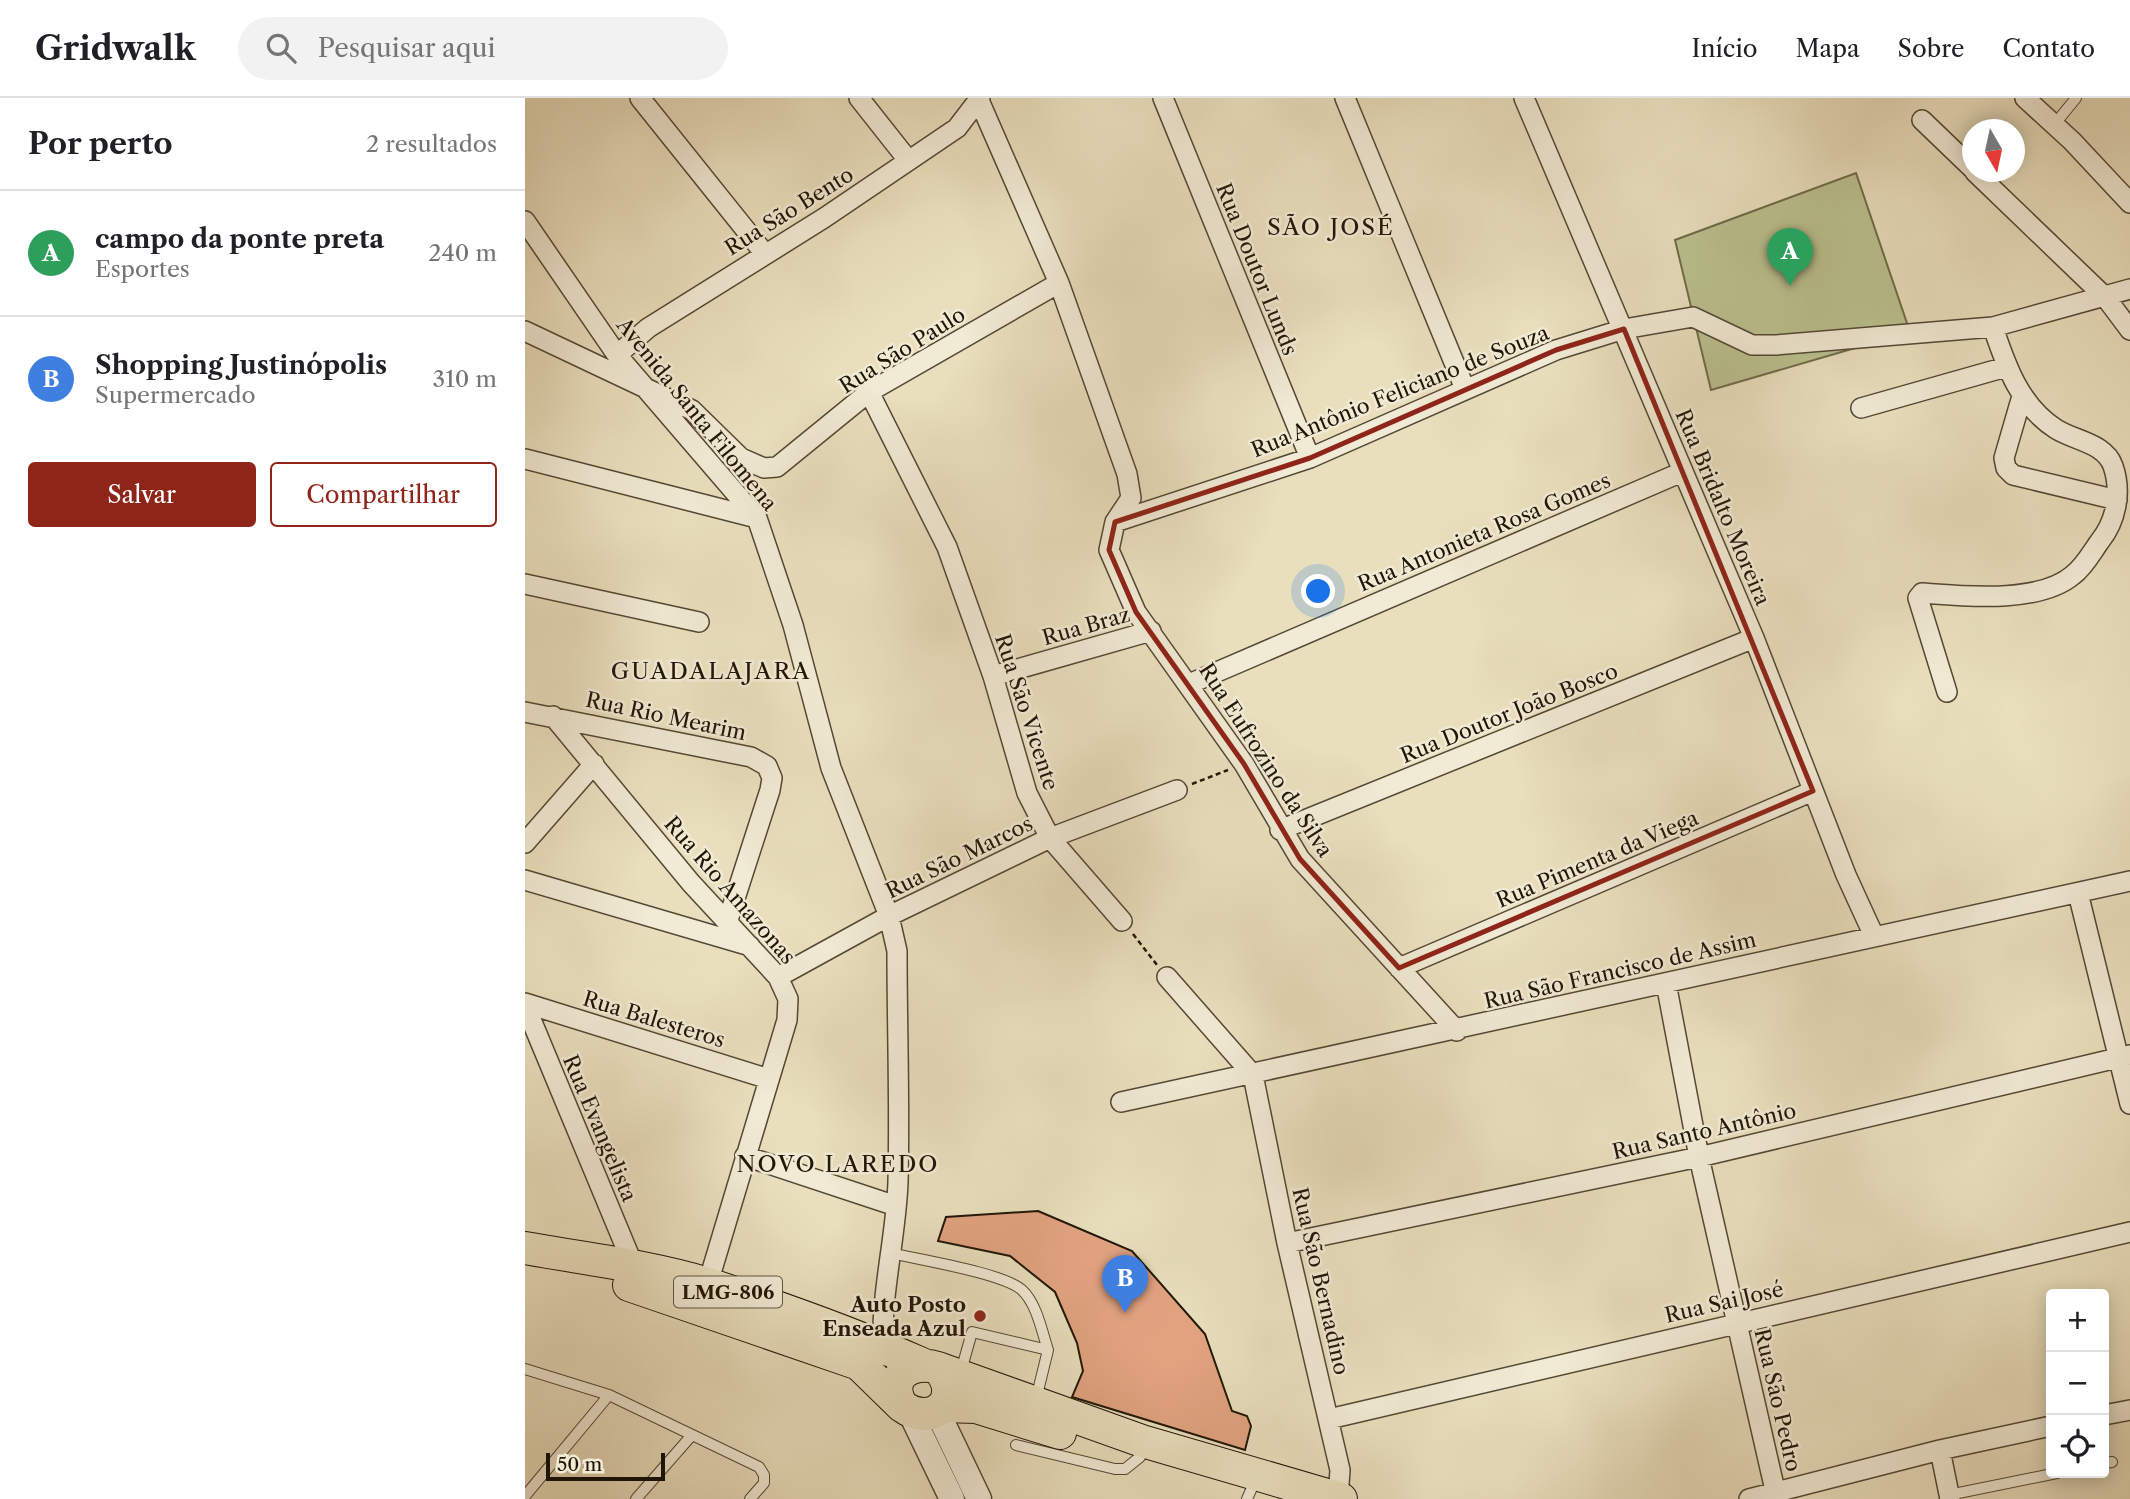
<!DOCTYPE html>
<html lang="pt">
<head>
<meta charset="utf-8">
<style>
  :root { --surface:#fff; --page:#f2f2f2; --text:#202124; --muted:#757577; --line:#e0e0e0; --accent:#8f2418 }
  body { margin:0; font-family:"Libre Caslon Text",serif; background:var(--page); color:var(--text) }
  .controls { position:absolute; right:21px; bottom:21px; display:grid; overflow:hidden; border-radius:7px; box-shadow:0 4px 18px #0003 }
  .controls button { width:63px; height:63px; display:grid; place-items:center; padding:0; border:0; border-bottom:2px solid var(--line); background:var(--surface); color:var(--text); font:35px sans-serif }
  .compass { position:absolute; left:1437px; top:21px; width:63px; height:63px; border-radius:50%; background:var(--surface); box-shadow:0 4px 18px #0003; rotate:171deg }
  .scale { position:absolute; left:21px; bottom:18px; width:119px; box-sizing:border-box; padding-left:7px; border:4px solid #211606; border-top:0; font-size:19px; line-height:24px; white-space:nowrap; color:#211606; -webkit-text-stroke:5px #f1ead4; paint-order:stroke }
  .you { position:absolute; left:794px; top:494px; width:24px; height:24px; margin:-18px; border:5px solid #fff; border-radius:50%; background:#1a73e8; box-shadow:0 0 0 10px #1a73e833 }
  .badge { display:grid; place-items:center; width:46px; height:46px; border-radius:50%; background:var(--accent); color:#fff; font-size:23px; font-weight:700 }
  .pin { position:absolute; translate:-50% -58px; filter:drop-shadow(0 2px 4px #0008) }
  .pin::after { content:''; position:absolute; top:37px; width:24px; height:21px; background:inherit; clip-path:polygon(0 0,100% 0,50% 100%) }
  .list { margin:0; padding:0; list-style:none }
  h2 { display:flex; justify-content:space-between; align-items:center; height:91px; margin:0; padding:0 28px; font-size:30px }
  h2 small { font-size:23px; font-weight:400; color:var(--muted) }
  .list li { display:grid; grid-template-columns:46px 1fr auto; gap:21px; align-items:center; box-sizing:border-box; height:126px; padding:0 28px; border-top:2px solid var(--line) }
  .list b { display:block; font-size:26px; white-space:nowrap }
  .list p { margin:0; font-size:23px; white-space:nowrap; color:var(--muted) }
  .list em { font-size:23px; font-style:normal; color:var(--muted) }
  .actions { display:flex; gap:14px; padding:21px 28px }
  .actions a { flex:1; padding:16px 0; border:2px solid var(--accent); border-radius:7px; text-align:center; font-size:24px; color:var(--accent) }
  .actions .main { background:var(--accent); color:#fff }
  .icon { flex:none; width:38px; height:38px; fill:none; stroke:currentColor; stroke-width:2; stroke-linecap:round; stroke-linejoin:round }
  .map { position:relative; flex:none; width:1605px; height:1401px; overflow:hidden }
  header { display:flex; align-items:center; gap:42px; box-sizing:border-box; height:98px; padding:0 35px; background:var(--surface); border-bottom:2px solid var(--line) }
  header strong { font-size:33px }
  nav { display:flex; gap:38px; margin-inline-start:auto; font-size:24px }
  .search { width:490px; height:63px; background:var(--page); display:flex; align-items:center; gap:18px; box-sizing:border-box; padding:0 24px; border-radius:38px; color:var(--muted); font-size:26px }
  main { display:flex }
  aside { flex:1; background:var(--surface) }
  .map>svg:first-child { display:block }
  .green { fill:#bac18e; stroke:#6e6c4a; stroke-width:2 }
  .building { fill:#e2a381; stroke:#211606; stroke-width:2 }
  .lines { fill:none; stroke-linecap:round; stroke-linejoin:round }
  .service-casing { stroke:#534834; stroke-width:12 }
  .minor-casing { stroke:#534834; stroke-width:22 }
  .tertiary-casing { stroke:#534834; stroke-width:27 }
  .trunk-casing { stroke:#211606; stroke-width:34 }
  .path { stroke:#211606; stroke-width:2.5; stroke-dasharray:5 3.5; stroke-linecap:butt }
  .service { stroke:#f1ead4; stroke-width:10 }
  .minor { stroke:#f1ead4; stroke-width:19 }
  .tertiary { stroke:#f1ead4; stroke-width:24 }
  .trunk { stroke:#e9dfbd; stroke-width:32 }
  .marked { fill:none; stroke:#8f2418; stroke-width:5; stroke-linejoin:round }
  .poi-dot { fill:#8f2418; stroke:#f1ead4; stroke-width:2.5 }
  .labels { text-anchor:middle; dominant-baseline:central; stroke-width:5; stroke-linejoin:round; paint-order:stroke }
  .shield { fill:#f1ead4; stroke:#5f5644; stroke-width:2 }
  .shield-label { font-size:19px; font-weight:bold; fill:#211606 }
  .street-label { font-size:21px; fill:#211606; stroke:#f1ead4 }
  .poi-label { font-size:21px; font-weight:bold; fill:#211606; stroke:#f1ead4; text-anchor:end }
  .neighbourhood-label { font-size:23px; letter-spacing:2px; fill:#211606; stroke:#f1ead4 }
</style>
</head>
<body>
<header>
<strong>Gridwalk</strong>
<div class="search"><svg class="icon" aria-label="search" viewBox="0 0 24 24"><circle cx="10" cy="10" r="6"/><path d="M15 15l6 6"/></svg>Pesquisar aqui</div>
<nav><a>Início</a><a>Mapa</a><a>Sobre</a><a>Contato</a></nav>
</header>
<main>
<aside>
<h2>Por perto<small>2 resultados</small></h2>
<ul class="list">
<li><span class="badge" style="background:#2e9e5b">A</span><div><b>campo da ponte preta</b><p>Esportes</p></div><em>240 m</em></li>
<li><span class="badge" style="background:#3f7fe0">B</span><div><b>Shopping Justinópolis</b><p>Supermercado</p></div><em>310 m</em></li>
</ul>
<div class="actions"><a class="main">Salvar</a><a>Compartilhar</a></div>
</aside>
<div class="map">
<svg width="1605" height="1401" viewBox="0 0 1605 1401">
  <rect width="100%" height="100%" fill="#e9dfbd"/>
  <filter id="stains"><feTurbulence type="fractalNoise" baseFrequency=".00286" numOctaves="4"/><feColorMatrix values="0 0 0 0 .2 0 0 0 0 .09 0 0 0 0 .02 0 0 0 .5 -.17"/></filter>
  <radialGradient id="worn" r=".72"><stop offset=".6" stop-color="#630" stop-opacity="0"/><stop offset="1" stop-color="#630" stop-opacity=".3"/></radialGradient>
  <!-- green -->
  <path class="green" d="M1331,75L1385,234L1186,292L1150,142Z"/>
  <!-- building -->
  <path class="building" d="M513,1113L607,1153L680,1236L707,1313L722,1318L726,1328L720,1352L547,1299L558,1273L552,1245L530,1194L485,1158L413,1143L421,1119Z"/>
  <g class="lines">
    <!-- service casing -->
    <g class="service-casing">
      <path id="service" d="M1529,27L1551,0
        M366,1155C395,1162 478,1175 497,1192C512,1206 517,1234 523,1252
        M0,1271L84,1297L234,1369L239,1377V1385L225,1401
        M436,1273L447,1234L523,1252L511,1301
        M491,1347L590,1371H600L615,1359
        M1579,1365L1587,1364
        M1424,1397L1532,1375
        M0,1398L84,1297
        M111,1401L167,1337
        M722,1401L726,1392"/>
    </g>
    <!-- minor casing -->
    <g class="minor-casing">
      <path id="minor" d="M115,0L240,156
        M334,0L383,62
        M453,0L534,185L602,376L606,400L590,424L584,452L611,514L719,666L775,761L932,933
        M638,0L785,360
        M820,0L940,291
        M999,0L1229,540L1321,777L1349,838
        M1500,0L1547,43L1605,105
        M1397,22L1448,71
        M1450,74L1581,200L1605,232
        M0,123L92,257L232,420L268,527L306,670L364,818L372,853C372,930 375,1007 373,1084C371,1140 356,1193 358,1249
        M0,233L167,312L216,360L239,370L252,369L344,294L534,185
        M92,257L123,230L299,120L432,30L455,0
        M344,294L422,449L468,578L502,695L525,740L597,823
        M1497,298L1479,360L1481,370L1488,377L1592,402
        M1336,310L1481,269
        M0,361L232,420
        M590,424L785,360L1031,252L1099,231L1168,219L1227,247H1251L1468,229
        M0,486L174,524
        M468,578L626,533
        M664,586L1157,374
        M1422,594L1393,500L1397,495C1439,498 1514,506 1548,477C1559,469 1567,454 1575,443C1591,423 1597,394 1588,368C1580,345 1550,343 1531,331C1495,308 1481,268 1468,229L1605,191
        M0,614L226,659L242,668L247,680L245,692L203,822
        M28,618L166,785L253,879L263,901L262,922L180,1195
        M755,732L1229,540
        M0,745L69,666
        M0,782L225,848
        M1553,795L1605,1006
        M874,870L1288,693
        M253,879L364,818L525,740L652,692
        M642,879L728,977L762,1145L815,1372L813,1400
        M1141,885L1174,1059L1252,1401
        M0,905L244,981
        M0,907L109,1169
        M596,1004L1605,783
        M220,1058L371,1108
        M762,1145L1174,1059L1605,957
        M1579,1317L1605,1312
        M804,1321L1605,1134
        M1415,1352L1425,1401
        M1224,1401L1415,1352L1526,1328"/>
    </g>
    <!-- tertiary casing -->
    <g class="tertiary-casing">
      <path id="tertiary" d="M412,1313L454,1401
        M385,1314L427,1401"/>
    </g>
    <!-- trunk casing -->
    <g class="trunk-casing">
      <path id="trunk" d="M0,1150C61,1161 124,1168 183,1186C254,1209 329,1236 397,1266
        M104,1187L334,1266L377,1308
        M413,1270C440,1300 408,1331 377,1308C359,1279 387,1261 413,1270L617,1343L816,1401
        M418,1308L451,1309L535,1335"/>
    </g>
    <!-- path -->
    <path class="path" d="M667,686L703,672
      M608,836L632,867"/>
    <!-- service -->
    <use href="#service" class="service"/>
    <!-- minor -->
    <use href="#minor" class="minor"/>
    <!-- tertiary -->
    <use href="#tertiary" class="tertiary"/>
    <!-- trunk -->
    <use href="#trunk" class="trunk"/>
  </g>
  <!-- marked area -->
  <path class="marked" d="M1099,231L1288,693L874,870L775,761L719,666L611,514L584,452L590,424L785,360L1031,252Z"/>
  <!-- markers -->
  <circle class="poi-dot" cx="455" cy="1218" r="7"/>
  <g class="labels">
    <!-- shield labels -->
    <rect class="shield" x="149" y="1178.5" width="108" height="31" rx="5"/>
    <g class="shield-label">
      <text x="203" y="1194">LMG-806</text>
    </g>
    <!-- street labels -->
    <g class="street-label">
      <text transform="translate(264 113) rotate(-32)">Rua São Bento</text>
      <text transform="translate(732 171) rotate(68)">Rua Doutor Lunds</text>
      <text transform="translate(377 252) rotate(-32)">Rua São Paulo</text>
      <text transform="translate(875 293) rotate(-22)">Rua Antônio Feliciano de Souza</text>
      <text transform="translate(172 316) rotate(51)">Avenida Santa Filomena</text>
      <text transform="translate(1198 409) rotate(67)">Rua Bridalto Moreira</text>
      <text transform="translate(959 434) rotate(-23)">Rua Antonieta Rosa Gomes</text>
      <text transform="translate(561 528) rotate(-16)">Rua Braz</text>
      <text transform="translate(502 614) rotate(72)">Rua São Vicente</text>
      <text transform="translate(984 615) rotate(-22)">Rua Doutor João Bosco</text>
      <text transform="translate(141 618) rotate(12)">Rua Rio Mearim</text>
      <text transform="translate(741 662) rotate(57)">Rua Eufrozino da Silva</text>
      <text transform="translate(434 759) rotate(-26)">Rua São Marcos</text>
      <text transform="translate(1072 761) rotate(-23)">Rua Pimenta da Viega</text>
      <text transform="translate(205 792) rotate(49)">Rua Rio Amazonas</text>
      <text transform="translate(1095 872) rotate(-13)">Rua São Francisco de Assim</text>
      <text transform="translate(129 921) rotate(17)">Rua Balesteros</text>
      <text transform="translate(75 1030) rotate(67)">Rua Evangelista</text>
      <text transform="translate(1179 1033) rotate(-13)">Rua Santo Antônio</text>
      <text transform="translate(796 1183) rotate(77)">Rua São Bernadino</text>
      <text transform="translate(1199 1204) rotate(-13)">Rua Sai José</text>
      <text transform="translate(1253 1302) rotate(77)">Rua São Pedro</text>
    </g>
    <!-- poi labels -->
    <g class="poi-label">
      <text x="441" y="1206">Auto Posto<tspan x="441" dy="24">Enseada Azul</tspan></text>
    </g>
    <!-- neighbourhood labels -->
    <g class="neighbourhood-label">
      <text x="806" y="129">SÃO JOSÉ</text>
      <text x="186" y="573">GUADALAJARA</text>
      <text x="313" y="1066">NOVO LAREDO</text>
    </g>
  </g>
  <rect width="100%" height="100%" filter="url(#stains)"/>
  <rect width="100%" height="100%" fill="url(#worn)"/>
</svg>
<div class="controls">
<button>+</button>
<button>−</button>
<button><svg class="icon" aria-label="locate" viewBox="0 0 24 24"><circle cx="12" cy="12" r="6"/><path d="M12 2v4M12 18v4M2 12h4M18 12h4"/></svg></button>
</div>
<svg class="compass" viewBox="-18 -18 36 36"><path d="M0-13l5 13h-10z" fill="#e53935"/><path d="M0 13l5-13h-10z" fill="#757577"/></svg>
<div class="scale">50 m</div>
<div class="you"></div>
<div class="pin badge" style="left:1265px;top:188px;background:#2e9e5b">A</div>
<div class="pin badge" style="left:600px;top:1215px;background:#3f7fe0">B</div>
</div>
</main>
</body>
</html>
